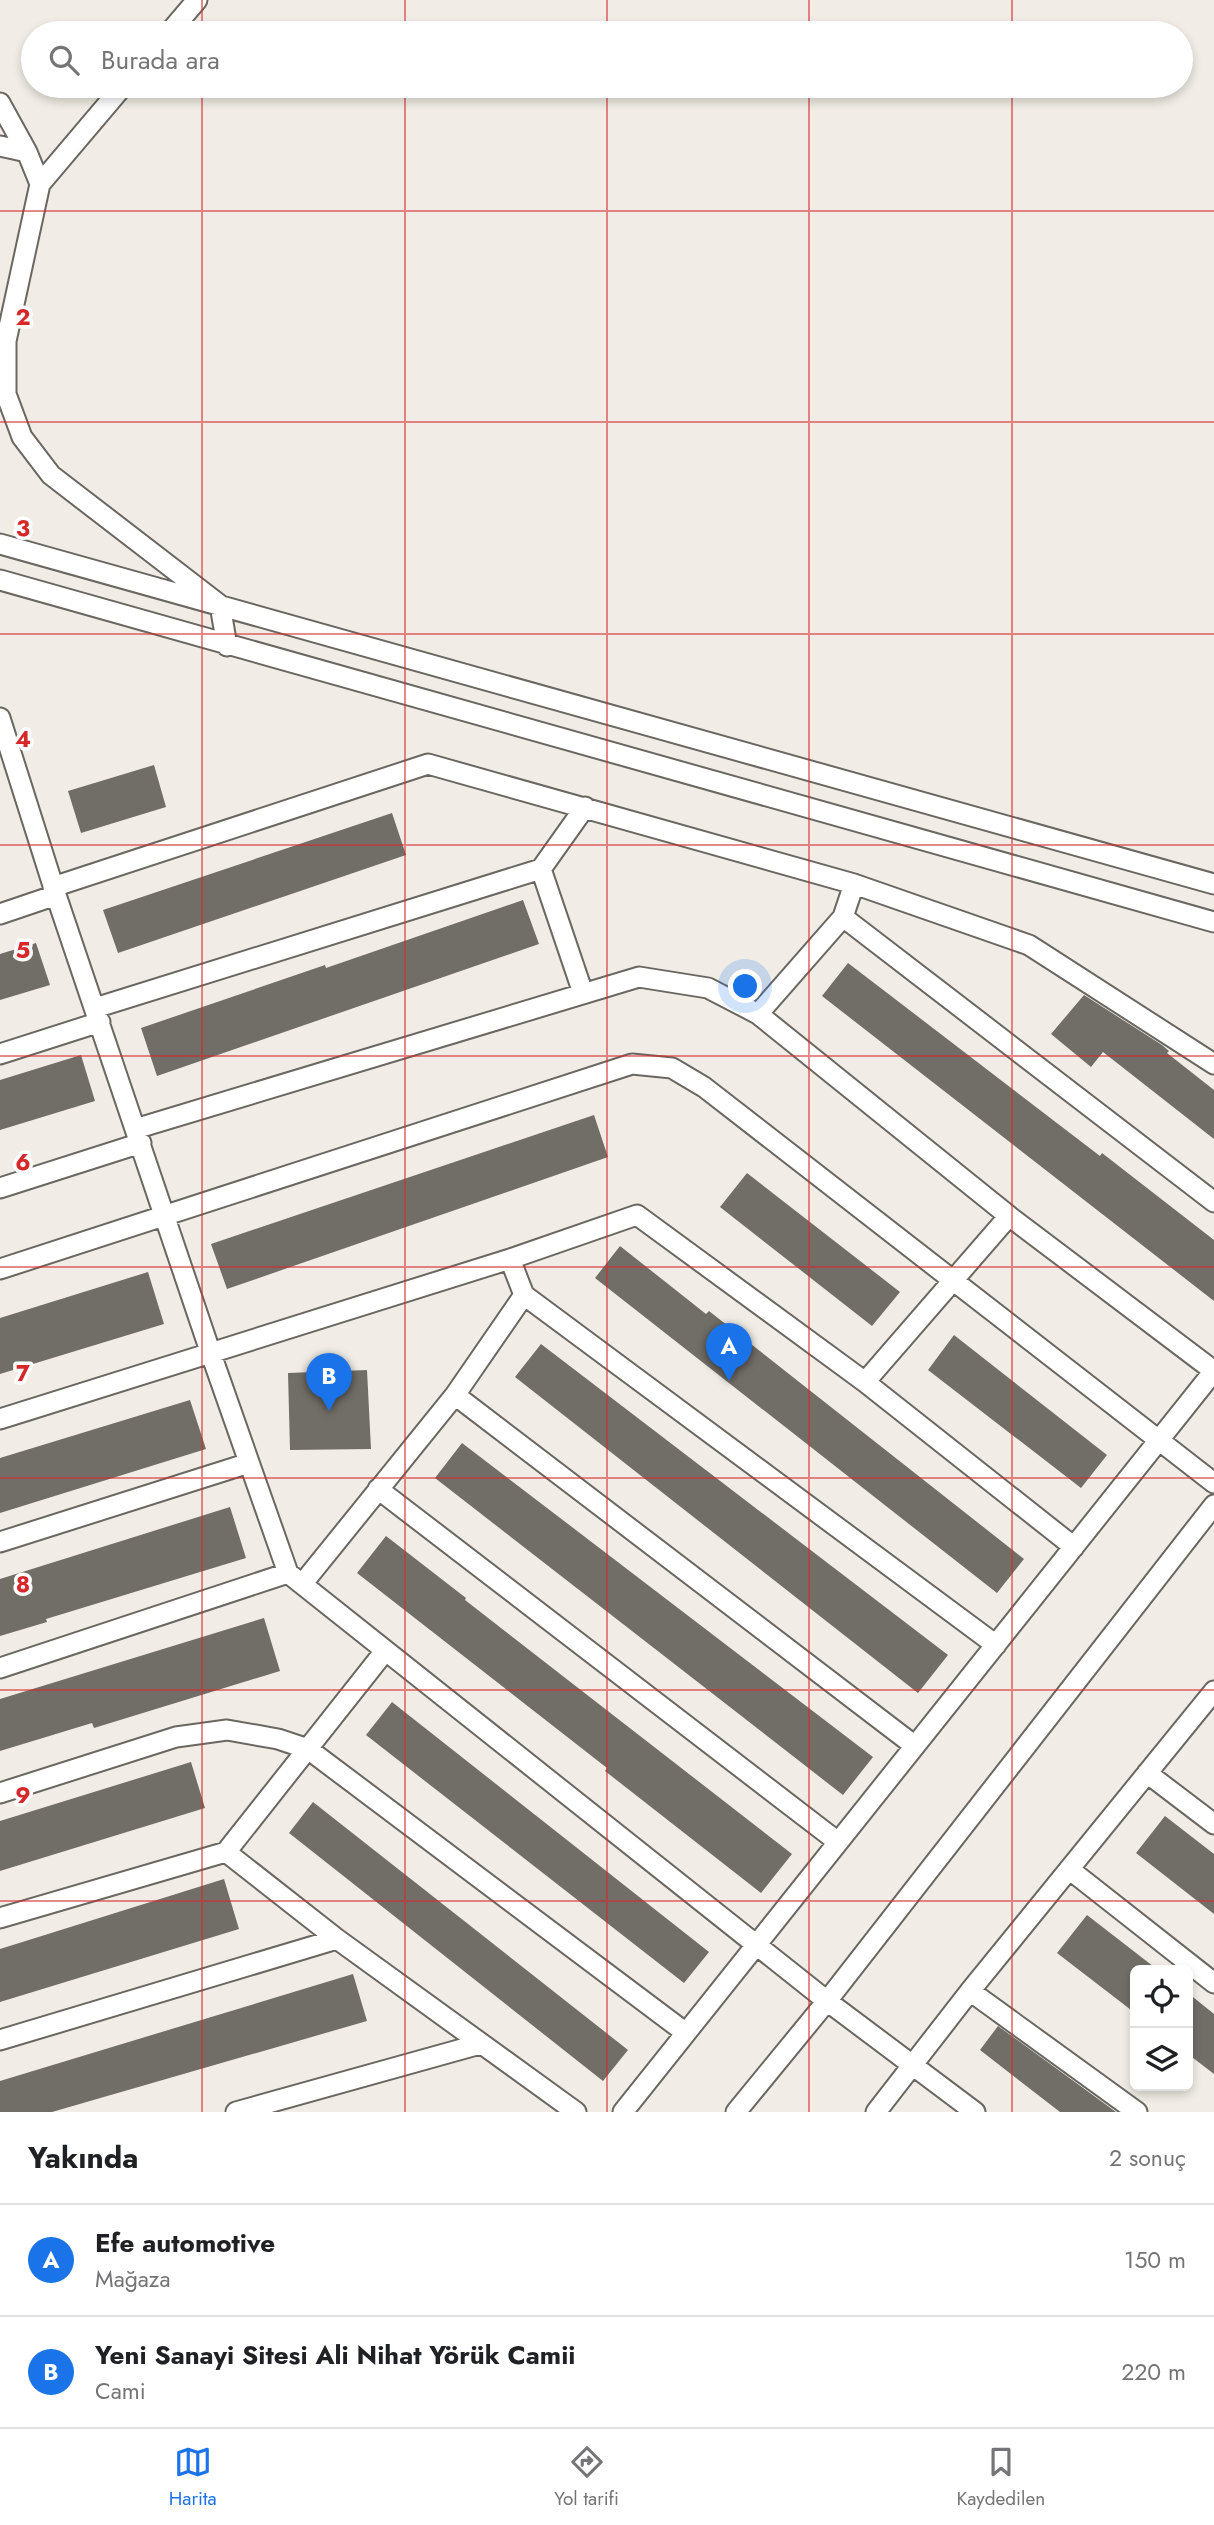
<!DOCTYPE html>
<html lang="tr">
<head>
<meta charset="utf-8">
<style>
  :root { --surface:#fff; --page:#f6f6f6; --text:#202124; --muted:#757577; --line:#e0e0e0; --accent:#1a73e8 }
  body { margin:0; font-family:Jost,sans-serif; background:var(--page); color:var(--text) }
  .controls { position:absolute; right:21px; bottom:21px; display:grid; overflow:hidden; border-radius:10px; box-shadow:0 4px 10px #0003 }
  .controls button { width:63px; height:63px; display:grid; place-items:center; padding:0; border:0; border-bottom:2px solid var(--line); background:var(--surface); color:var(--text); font:35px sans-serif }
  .you { position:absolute; left:746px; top:987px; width:24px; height:24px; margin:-18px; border:5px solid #fff; border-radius:50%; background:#1a73e8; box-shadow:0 0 0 10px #1a73e833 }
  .badge { display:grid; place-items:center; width:46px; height:46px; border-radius:50%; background:var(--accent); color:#fff; font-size:23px; font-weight:700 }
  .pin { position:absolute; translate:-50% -58px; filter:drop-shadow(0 2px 4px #0008) }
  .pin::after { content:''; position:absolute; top:37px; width:24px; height:21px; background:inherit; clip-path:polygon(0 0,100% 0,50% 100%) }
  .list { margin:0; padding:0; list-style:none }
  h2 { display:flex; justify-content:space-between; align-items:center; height:91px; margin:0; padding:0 28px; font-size:30px }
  h2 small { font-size:23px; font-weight:400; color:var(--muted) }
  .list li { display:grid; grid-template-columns:46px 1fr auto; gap:21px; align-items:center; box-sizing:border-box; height:112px; padding:0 28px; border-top:2px solid var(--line) }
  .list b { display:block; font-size:26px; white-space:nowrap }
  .list p { margin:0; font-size:23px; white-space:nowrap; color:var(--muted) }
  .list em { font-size:23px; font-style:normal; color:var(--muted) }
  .icon { flex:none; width:38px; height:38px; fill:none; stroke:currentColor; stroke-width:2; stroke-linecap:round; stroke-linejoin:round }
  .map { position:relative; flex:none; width:1214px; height:2112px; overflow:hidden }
  .search { position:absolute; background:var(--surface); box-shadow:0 4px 10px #0003; left:21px; right:21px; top:21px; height:77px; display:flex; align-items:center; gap:18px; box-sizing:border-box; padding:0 24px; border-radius:38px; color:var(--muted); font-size:26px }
  .sheet { height:315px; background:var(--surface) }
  nav { display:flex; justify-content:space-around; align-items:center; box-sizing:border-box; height:98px; border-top:2px solid var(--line); background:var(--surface); font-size:19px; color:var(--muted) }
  nav a { display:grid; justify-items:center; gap:4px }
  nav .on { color:var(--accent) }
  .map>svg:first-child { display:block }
  .building { fill:#716d67 }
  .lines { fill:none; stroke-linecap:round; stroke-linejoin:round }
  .minor-casing { stroke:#6a6660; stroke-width:23 }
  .minor { stroke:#fff; stroke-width:19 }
  .grid { fill:none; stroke:#d62828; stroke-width:2; stroke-opacity:0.55 }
  .grid-label { font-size:23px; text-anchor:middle; font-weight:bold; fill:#d62828; stroke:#fff; stroke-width:7; stroke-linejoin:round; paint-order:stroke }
</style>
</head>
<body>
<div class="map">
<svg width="1214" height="2112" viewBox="0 0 1214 2112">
  <rect width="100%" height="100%" fill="#f1ede6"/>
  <!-- building -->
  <path class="building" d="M154,765L166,807L81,833L68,791Z
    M392,813L406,855L118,953L103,910Z
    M523,900L539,944L157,1076L141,1028L325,965L326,968Z
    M36,943L50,985L0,1000V954Z
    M848,963L1100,1156L1102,1153L1214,1240V1301L822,996Z
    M1084,995L1162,1045L1169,1051L1167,1053L1214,1090V1139L1103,1052L1091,1067L1051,1034Z
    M81,1055L95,1101L0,1130V1080Z
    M594,1115L608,1157L227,1289L211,1244Z
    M747,1173L900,1292L872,1326L720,1207Z
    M620,1246L706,1314L709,1311L1024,1559L997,1593L595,1278Z
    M148,1272L164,1324L0,1374V1318Z
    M954,1335L1107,1455L1081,1488L928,1370Z
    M541,1344L948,1655L918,1693L515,1377Z
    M367,1370L371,1449L290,1450L288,1373Z
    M190,1400L206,1449L0,1513V1458Z
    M462,1443L873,1757L843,1795L435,1478Z
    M230,1507L246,1558L46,1619L47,1622L0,1636V1579Z
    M386,1536L466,1598L465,1600L792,1854L761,1893L605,1771L607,1768L357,1573Z
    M264,1618L280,1671L94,1728L92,1723L0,1751V1699Z
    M392,1702L709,1952L684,1983L366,1735Z
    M191,1762L205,1808L0,1871V1821Z
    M313,1802L628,2050L603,2081L289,1833Z
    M1165,1816L1214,1854V1914L1136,1853Z
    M224,1879L239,1929L0,2002V1949Z
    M1087,1915L1158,1970H1135V2013L1057,1953Z
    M353,1974L367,2021L52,2112H0V2081Z
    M1188,1993L1214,2014V2074L1188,2054Z
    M998,2026L1116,2112H1060L980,2050Z"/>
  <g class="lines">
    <!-- minor casing -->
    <g class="minor-casing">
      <path id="minor" d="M169,33L197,0
        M123,86L40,184L6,341V394L22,437L51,475L220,605L227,646
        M0,103L27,152
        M0,146L27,152L40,184
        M0,544L1214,884
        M0,580L1214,922
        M0,718L56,895L211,1354L288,1573L827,2001L975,2112
        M541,869L583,993
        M53,887L428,764L854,884L1029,945L1214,1064
        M0,914L56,895
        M843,917L1214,1202
        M95,1008L541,869L585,807
        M758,1014L843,917L854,884
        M0,1054L100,1022
        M135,1129L639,977L708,988L758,1014L1009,1216L1214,1371
        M0,1188L141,1143
        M0,1269L632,1064L672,1068L704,1087L1214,1483
        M524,1295L996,1645
        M865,1382L1009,1216
        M455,1395L915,1746
        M0,1419L510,1259L637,1215L865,1382L1074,1547
        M378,1489L838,1842
        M0,1542L249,1463
        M303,1583L455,1395L524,1295L510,1259
        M385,1651L226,1852L337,1939L576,2112
        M0,1668L288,1573
        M1147,1773L1214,1824
        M0,1793L176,1737L227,1730L278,1739L308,1749L686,2033
        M1069,1869L1214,1983
        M0,1918L226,1852
        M970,1991L1137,2112
        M0,2040L337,1939
        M236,2112L480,2044
        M623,2112L1214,1371
        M736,2112L827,2001L1214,1505
        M876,2112L970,1991L1214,1691"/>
    </g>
    <!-- minor -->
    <use href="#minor" class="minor"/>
  </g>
  <!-- grid -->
  <path class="grid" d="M202,0V33M405,0V33M607,0V33M809,0V33M1012,0V33M202,86V2112M405,86V2112M607,86V2112M809,86V2112M1012,86V2112M0,211H1214M0,422H1214M0,634H1214M0,845H1214M0,1056H1214M0,1267H1214M0,1478H1214M0,1690H1214M0,1901H1214"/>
  <g class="grid-label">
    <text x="23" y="325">2</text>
    <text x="23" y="536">3</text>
    <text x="23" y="747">4</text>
    <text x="23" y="958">5</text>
    <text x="23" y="1170">6</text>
    <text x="23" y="1381">7</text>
    <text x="23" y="1592">8</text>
    <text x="23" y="1803">9</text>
  </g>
</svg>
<div class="controls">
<button><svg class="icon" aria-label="locate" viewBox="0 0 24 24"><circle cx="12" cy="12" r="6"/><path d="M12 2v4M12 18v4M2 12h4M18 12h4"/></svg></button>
<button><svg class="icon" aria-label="layers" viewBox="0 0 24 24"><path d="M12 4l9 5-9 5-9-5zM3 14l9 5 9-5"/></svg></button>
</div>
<div class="you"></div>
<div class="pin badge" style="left:729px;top:1381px">A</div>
<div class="pin badge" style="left:329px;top:1411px">B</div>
<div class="search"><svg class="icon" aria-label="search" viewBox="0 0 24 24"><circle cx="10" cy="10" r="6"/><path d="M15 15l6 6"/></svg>Burada ara</div>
</div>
<section class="sheet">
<h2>Yakında<small>2 sonuç</small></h2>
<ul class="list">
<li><span class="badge">A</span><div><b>Efe automotive</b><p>Mağaza</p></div><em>150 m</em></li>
<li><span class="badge">B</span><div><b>Yeni Sanayi Sitesi Ali Nihat Yörük Camii</b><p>Cami</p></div><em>220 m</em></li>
</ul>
</section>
<nav>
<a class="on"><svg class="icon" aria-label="map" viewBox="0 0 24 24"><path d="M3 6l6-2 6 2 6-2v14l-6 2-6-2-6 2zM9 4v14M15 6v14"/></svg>Harita</a>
<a><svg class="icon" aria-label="directions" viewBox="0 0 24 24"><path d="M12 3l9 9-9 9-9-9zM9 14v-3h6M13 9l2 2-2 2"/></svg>Yol tarifi</a>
<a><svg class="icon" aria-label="saved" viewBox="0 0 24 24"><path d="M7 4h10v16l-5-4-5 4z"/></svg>Kaydedilen</a>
</nav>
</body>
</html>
